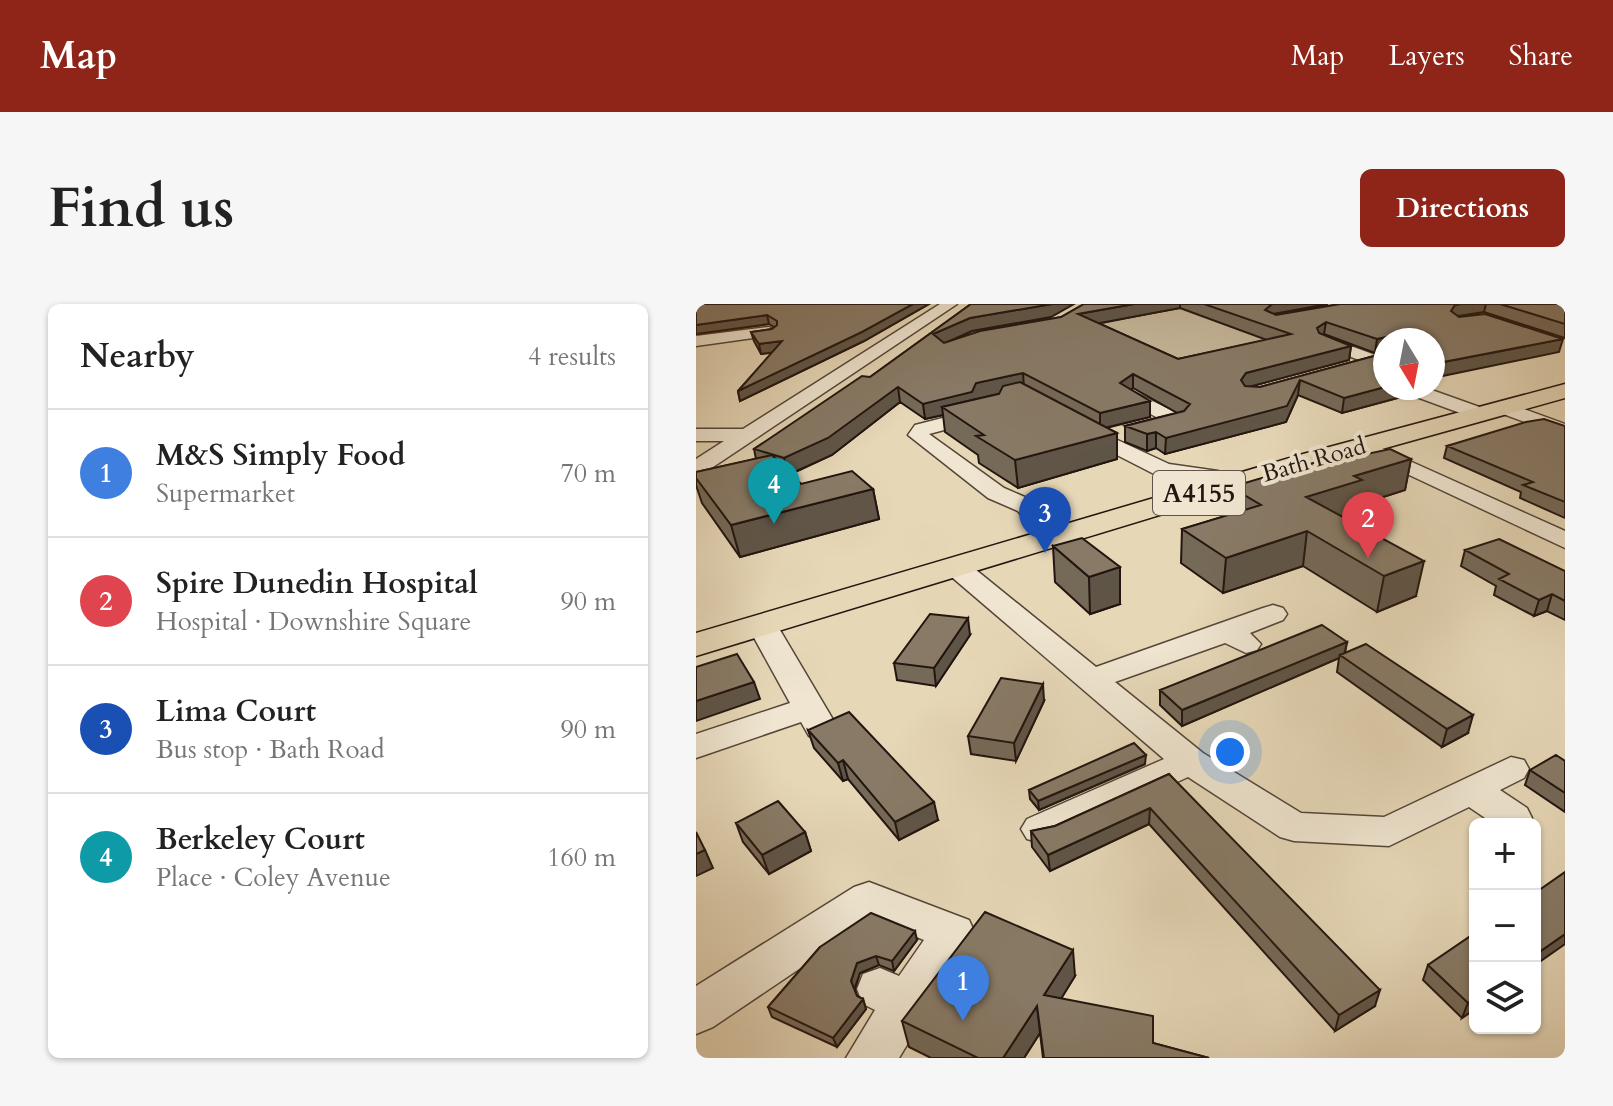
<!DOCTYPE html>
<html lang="en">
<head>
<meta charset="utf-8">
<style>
  :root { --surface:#fff; --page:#f6f6f6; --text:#222; --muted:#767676; --line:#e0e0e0; --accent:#8f2418 }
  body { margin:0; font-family:Cardo,serif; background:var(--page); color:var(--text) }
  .controls { position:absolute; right:24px; bottom:24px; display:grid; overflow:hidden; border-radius:12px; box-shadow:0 2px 6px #0004 }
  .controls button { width:72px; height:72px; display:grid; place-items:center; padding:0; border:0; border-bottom:2px solid var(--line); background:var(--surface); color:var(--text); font:40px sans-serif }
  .compass { position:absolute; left:677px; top:24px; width:72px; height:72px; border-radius:50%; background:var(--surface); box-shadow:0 2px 6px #0004; rotate:170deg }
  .you { position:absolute; left:534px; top:448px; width:28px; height:28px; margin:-20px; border:6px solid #fff; border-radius:50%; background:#1a73e8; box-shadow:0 0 0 12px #1a73e833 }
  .badge { display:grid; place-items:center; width:52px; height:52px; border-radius:50%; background:var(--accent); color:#fff; font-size:26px; font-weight:700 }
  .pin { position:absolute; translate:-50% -66px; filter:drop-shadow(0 2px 4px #0008) }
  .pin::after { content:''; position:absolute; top:42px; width:28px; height:24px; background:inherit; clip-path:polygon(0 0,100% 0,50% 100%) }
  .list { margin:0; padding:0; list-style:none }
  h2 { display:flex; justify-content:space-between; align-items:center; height:104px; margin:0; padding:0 32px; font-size:34px }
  h2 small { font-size:26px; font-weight:400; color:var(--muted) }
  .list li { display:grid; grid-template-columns:52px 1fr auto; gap:24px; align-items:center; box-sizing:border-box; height:128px; padding:0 32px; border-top:2px solid var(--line) }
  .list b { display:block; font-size:30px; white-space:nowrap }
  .list p { margin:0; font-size:26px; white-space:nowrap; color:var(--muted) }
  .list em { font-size:26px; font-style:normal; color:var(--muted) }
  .icon { flex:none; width:44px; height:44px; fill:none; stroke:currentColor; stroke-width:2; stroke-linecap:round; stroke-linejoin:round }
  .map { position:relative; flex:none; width:869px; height:754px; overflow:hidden; border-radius:12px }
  header { display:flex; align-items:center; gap:48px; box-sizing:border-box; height:112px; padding:0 40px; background:var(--accent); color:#fff }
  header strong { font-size:38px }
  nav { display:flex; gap:44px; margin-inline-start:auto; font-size:28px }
  .intro { display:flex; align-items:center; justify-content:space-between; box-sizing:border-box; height:192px; padding:0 48px }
  h1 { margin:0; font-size:56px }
  .button { padding:20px 36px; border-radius:12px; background:var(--accent); color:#fff; font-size:28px; font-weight:700 }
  main { display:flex; gap:48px; padding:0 48px }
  aside { flex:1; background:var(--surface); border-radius:12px; box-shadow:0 2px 6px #0004 }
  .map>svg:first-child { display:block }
  .green { fill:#c5b69a; stroke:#746654; stroke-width:2 }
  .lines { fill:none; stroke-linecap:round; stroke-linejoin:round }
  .minor-casing { stroke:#544639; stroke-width:3 }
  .major-casing { stroke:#23150f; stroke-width:3 }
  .minor { fill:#efe5d0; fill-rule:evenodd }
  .major { fill:#e6d7b7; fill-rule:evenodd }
  .wall { fill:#756958; stroke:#23150f; stroke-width:2; fill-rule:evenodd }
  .shaded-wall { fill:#5f5547; stroke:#23150f; stroke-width:2 }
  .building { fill:#887a66; stroke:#23150f; stroke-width:2 }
  .labels { text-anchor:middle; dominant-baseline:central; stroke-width:8; stroke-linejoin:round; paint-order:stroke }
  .far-street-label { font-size:24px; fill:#23150f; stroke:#efe5d0 }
  .shield { fill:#efe5d0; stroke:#605349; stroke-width:2 }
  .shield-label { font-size:26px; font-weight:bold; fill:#23150f }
</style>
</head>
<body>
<header>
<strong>Map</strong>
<nav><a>Map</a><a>Layers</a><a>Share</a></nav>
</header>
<div class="intro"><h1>Find us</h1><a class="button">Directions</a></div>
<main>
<aside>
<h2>Nearby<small>4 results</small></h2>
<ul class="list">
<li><span class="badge" style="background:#3f7fe0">1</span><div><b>M&amp;S Simply Food</b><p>Supermarket</p></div><em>70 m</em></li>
<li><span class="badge" style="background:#e0444e">2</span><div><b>Spire Dunedin Hospital</b><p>Hospital · Downshire Square</p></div><em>90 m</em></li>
<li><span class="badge" style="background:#1a4fb4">3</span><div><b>Lima Court</b><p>Bus stop · Bath Road</p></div><em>90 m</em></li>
<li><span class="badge" style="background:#0f9aa8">4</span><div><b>Berkeley Court</b><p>Place · Coley Avenue</p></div><em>160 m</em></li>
</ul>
</aside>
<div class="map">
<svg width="869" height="754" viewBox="0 0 869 754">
  <rect width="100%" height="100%" fill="#e6d7b7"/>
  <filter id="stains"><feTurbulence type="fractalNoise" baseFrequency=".0025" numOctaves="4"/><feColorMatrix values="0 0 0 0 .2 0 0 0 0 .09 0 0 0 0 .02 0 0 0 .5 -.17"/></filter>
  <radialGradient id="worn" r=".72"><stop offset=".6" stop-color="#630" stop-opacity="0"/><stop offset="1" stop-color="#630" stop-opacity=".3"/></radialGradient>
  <!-- green -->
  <path class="green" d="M494,1L575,37L561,54L321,68L290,93L225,112L397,21Z"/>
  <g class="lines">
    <!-- minor casing -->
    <g class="minor-casing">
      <path id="minor" d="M244,0H261L8,169L0,171V155L28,137H0V125H47Z
        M73,23L81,28L78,31L0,42V32Z
        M630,33L682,52L684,56L676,61L624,41L622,38Z
        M704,84H730L789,105L792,109L789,113H775L707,88Z
        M436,87L487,112L490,116L487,120L448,130L441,128L438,124L441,120L462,114L430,97L427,93L430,89Z
        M806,97L869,120V133L799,107L797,103Z
        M290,103L300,109L297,113L233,130L308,184L338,197L368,234L364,239H346L322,207L292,194L212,131L219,121Z
        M383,118L473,160L522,167L542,181L539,186L531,188L508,178L460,171L376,128L373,124L376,120Z
        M667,136L869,227V244L660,146L657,142L660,138Z
        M260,255L269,257L400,363L567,304L577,301L587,304L591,310L587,316L554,329L565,340L561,346L550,349L529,339L419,378L507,449L605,509L688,513L815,453L828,456L833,465L828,474L804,486L831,504L836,514L833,520H798L773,503L693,542L598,537L584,533L492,473L359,535L345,539L331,535L325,525L331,515L468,455L251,269L247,263L251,257Z
        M66,312L76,315L81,321L142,424L137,432L125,435L113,432L105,418L0,454V430L94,399L51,321L56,315Z
        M173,578L273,616L279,629L203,754H150L179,706L167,700L161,685L167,670L184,664L203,672L228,636L177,615L17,723L0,730V682L158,583Z"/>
    </g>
    <!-- major casing -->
    <g class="major-casing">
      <path id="major" d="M869,80V94L625,162L0,352V329L607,150Z"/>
    </g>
    <!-- minor -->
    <use href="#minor" class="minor"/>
    <!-- major -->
    <use href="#major" class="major"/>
  </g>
  <!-- wall -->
  <path class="wall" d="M0,0H233L168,37L44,97L42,87L77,48L65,50L58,37L55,28L76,25L78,23L73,20L0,30Z
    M275,0L355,13L276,27L250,39L365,13L388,0H632L578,10L580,11L644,0H869V34L788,8L762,12L863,48L737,36H689V47L679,49L628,30V31L655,42L653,56L556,82L564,83L689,49L709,92L646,109L602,91L590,118L469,150L460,144L451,147L429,138V122L481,109L437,84L435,86L454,113L410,124L421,129V155L322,184L283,159L282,151L249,128L247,111L229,115L204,98L136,151L95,170L105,180L177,185L183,215L44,253L6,199L0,181V168L60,155L58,145L174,73ZM484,4L571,36L482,55L402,19Z
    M869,122V214L824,194L825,188L748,154L751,142Z
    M657,153L715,155L709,186L662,201L660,208L646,212L720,292L681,308L607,262L527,289L485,259L486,225L533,211L535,183Z
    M357,242L424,300L394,310L359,278Z
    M769,246L869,267V316L851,307L838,312L798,291L800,282L765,262Z
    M274,331L240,382L201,376L198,359Z
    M651,338L649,349L772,429L746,443L641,368L643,354L486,422L464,401V386Z
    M348,397L320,457L275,450L272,432Z
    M112,426L242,516L203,536L152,475L147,477L118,444Z
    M869,457V508L829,481L834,466Z
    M449,460L343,506L334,495L333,486Z
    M473,470L679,702L639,727L453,520L354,567L336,543L335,527L359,522Z
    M40,519L109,528L115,547L73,570L47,538Z
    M221,636L198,667L183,661L164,669L159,685L161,692L167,695L170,705L141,743L76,713L72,703L124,643Z
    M732,661L779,705L766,714L727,676Z
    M379,672L365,694L457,739L513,754H347L344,729L328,754H235L213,743L206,717Z"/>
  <!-- shaded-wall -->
  <path class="shaded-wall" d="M217,0H233L168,37L44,97L42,87Z
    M356,0H378L355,13L276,27L238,44L237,30L274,14Z
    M438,0H484V4L383,23L382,10Z
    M576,0H632L577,10L569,6Z
    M764,0H790L788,8L756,13L755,7L759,1Z
    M71,11L73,20L0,30V21Z
    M630,18L628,30L619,37L621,24Z
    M690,33L688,46L679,49L681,35Z
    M867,35L863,48L737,74V60Z
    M86,37L89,47L65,50L63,40Z
    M655,42L653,56L549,84L545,76L550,69Z
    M327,69L328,84L246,103L247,111L229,115L227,100L280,79Z
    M437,70V84L424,94V79Z
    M604,76L602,91L590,118L469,150L470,134Z
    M202,83L204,98L136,151L92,171L88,154Z
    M689,83L711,84L709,92L646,109L648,94Z
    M454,97V113L404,125V109Z
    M460,128V144L451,147V130Z
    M421,129V155L322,184L319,156Z
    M715,155L709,186L662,201L660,208L606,226L610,193L658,172Z
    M177,185L183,215L44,253L35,221Z
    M611,227L607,262L527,289L530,254Z
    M728,257L720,292L681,308L688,272Z
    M424,263V300L394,310L393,273Z
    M856,290L851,307L838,312L843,296Z
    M272,314L274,331L240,382L238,364Z
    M651,338L648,352L644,351L643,354L486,422V406Z
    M58,378L64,395L0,417V397Z
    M347,380L348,397L320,457L318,439Z
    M777,411L772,429L746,443L751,425Z
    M450,451L449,460L343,506L342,497Z
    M147,456L152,475L147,477L142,459Z
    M238,498L242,516L203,536L199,518Z
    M454,504L453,520L354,567L352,551Z
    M109,528L115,547L73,570L66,551Z
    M9,546L17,564L0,572V550Z
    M219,627L221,636L198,667L196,657Z
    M869,630V640L839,661V651Z
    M377,646L379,672L351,718L348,691Z
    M180,652L183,661L164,669L158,686L155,677L161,659Z
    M684,686L679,702L639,727L643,711Z
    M779,694V705L766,714L772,699Z
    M167,695L170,705L141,743L137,734Z
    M341,702L344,729L328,754H307Z"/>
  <!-- building -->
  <path class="building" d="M0,0H217L166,28L42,87L86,37L63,40L55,28L76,25L81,21V17L71,11L0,21Z
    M275,0H356L274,14L237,30L248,39L284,27L365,13L388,0H438L382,10L482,55L595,30L508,0H576L569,6L580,11L644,0H764L759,1L755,7L763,13L789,10L867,35L737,60V36H694L690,33L681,35L630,18L621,24L623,29L655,42L550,69L545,76L549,82L564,83L689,49V83L648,94L604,76L591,102L470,134L460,128L451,130L429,122L488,107L494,100L437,70L424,79L454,97L404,109L327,69L280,79L276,88L227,100L202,83L132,134L88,154L58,145L166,72L174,73Z
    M804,0H869V20Z
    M324,78L421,129L319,156L280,132L288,131L246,103L303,90L307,82Z
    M848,115L869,122V198L827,181L837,178L751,142L830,118Z
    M694,145L715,155L658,172L666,176L610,193L728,257L688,272L611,227L530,254L486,225L565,201L535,183L648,150L657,153Z
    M76,151L105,180L156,167L177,185L35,221L0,174V168Z
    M386,234L424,263L393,273L357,242Z
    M803,235L869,267V297L856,290L843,296L803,275L813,270L769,246Z
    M234,310L272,314L238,364L198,359Z
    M626,321L651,338L486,406L464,386Z
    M670,340L777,411L751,425L644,351Z
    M41,350L58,378L0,397V363Z
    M305,374L347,380L318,439L272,432Z
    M153,408L238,498L199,518L147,456L142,459L112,426Z
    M438,439L450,451L342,497L333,486Z
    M860,451L869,457V489L834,466Z
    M473,470L684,686L643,711L454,504L352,551L335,527L359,522Z
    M82,497L109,528L66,551L40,519Z
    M0,528L9,546L0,550Z
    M869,568V630L839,651V589Z
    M289,608L377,646L348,691L457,712V739L513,754H348L341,702L307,754H282L206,717Z
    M175,609L219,627L196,657L180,652L161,659L155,677L161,692L167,695L137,734L72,703L124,643Z
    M779,629V694L772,699L732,661Z"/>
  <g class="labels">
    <!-- far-street labels -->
    <g class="far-street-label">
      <text transform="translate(618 156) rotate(-16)">Bath Road</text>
    </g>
    <!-- shield labels -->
    <rect class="shield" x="457" y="167" width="92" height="44" rx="6"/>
    <g class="shield-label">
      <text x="503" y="189">A4155</text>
    </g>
  </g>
  <rect width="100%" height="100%" filter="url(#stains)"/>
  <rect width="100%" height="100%" fill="url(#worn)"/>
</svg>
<div class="controls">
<button>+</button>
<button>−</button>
<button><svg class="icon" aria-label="layers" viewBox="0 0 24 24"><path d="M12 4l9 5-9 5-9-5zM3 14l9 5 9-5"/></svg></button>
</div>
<svg class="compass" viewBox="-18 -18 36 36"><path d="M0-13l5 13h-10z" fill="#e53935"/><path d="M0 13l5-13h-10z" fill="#767676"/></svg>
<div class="you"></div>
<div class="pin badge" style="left:267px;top:717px;background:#3f7fe0">1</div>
<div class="pin badge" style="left:672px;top:254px;background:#e0444e">2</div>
<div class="pin badge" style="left:349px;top:249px;background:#1a4fb4">3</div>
<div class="pin badge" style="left:78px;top:220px;background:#0f9aa8">4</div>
</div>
</main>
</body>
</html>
